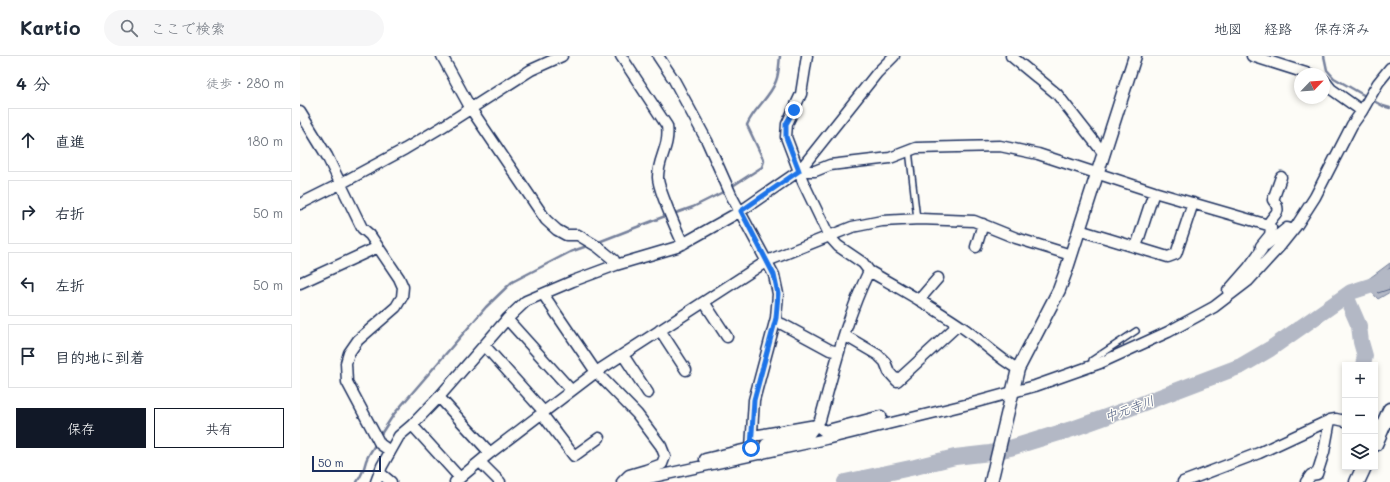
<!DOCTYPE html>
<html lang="ja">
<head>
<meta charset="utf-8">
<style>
  :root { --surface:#fff; --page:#f6f6f7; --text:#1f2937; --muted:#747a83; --line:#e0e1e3; --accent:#111827 }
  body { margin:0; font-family:Mali,"Klee One",sans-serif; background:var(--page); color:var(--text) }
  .controls { position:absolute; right:12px; bottom:12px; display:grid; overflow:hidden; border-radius:0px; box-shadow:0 2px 6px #0003 }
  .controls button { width:36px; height:36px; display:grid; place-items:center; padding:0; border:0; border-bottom:1px solid var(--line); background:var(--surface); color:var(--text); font:20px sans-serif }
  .compass { position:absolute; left:994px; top:12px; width:36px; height:36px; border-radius:50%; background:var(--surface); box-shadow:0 2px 6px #0003; rotate:65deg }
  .scale { position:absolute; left:12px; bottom:10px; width:69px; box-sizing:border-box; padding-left:4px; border:2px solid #1b2f5e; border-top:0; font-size:11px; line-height:14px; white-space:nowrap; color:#1b2f5e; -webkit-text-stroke:3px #fdfcf7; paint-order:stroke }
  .stop { position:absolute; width:12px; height:12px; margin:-9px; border:3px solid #1a73e8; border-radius:50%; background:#fff }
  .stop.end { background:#1a73e8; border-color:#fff; box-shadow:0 1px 4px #0008 }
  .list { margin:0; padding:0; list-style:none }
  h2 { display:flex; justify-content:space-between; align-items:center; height:52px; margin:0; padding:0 16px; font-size:17px }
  h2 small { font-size:13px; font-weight:400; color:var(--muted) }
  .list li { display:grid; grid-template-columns:26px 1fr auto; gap:12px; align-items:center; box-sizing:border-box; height:64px; margin:0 8px 8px; padding:0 8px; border:1px solid var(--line); border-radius:0px }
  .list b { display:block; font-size:15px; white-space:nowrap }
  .list em { font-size:13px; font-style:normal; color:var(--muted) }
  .actions { display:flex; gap:8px; padding:12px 16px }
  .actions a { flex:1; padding:9px 0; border:1px solid var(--accent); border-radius:0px; text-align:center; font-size:14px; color:var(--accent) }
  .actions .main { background:var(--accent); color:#fff }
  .icon { flex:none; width:22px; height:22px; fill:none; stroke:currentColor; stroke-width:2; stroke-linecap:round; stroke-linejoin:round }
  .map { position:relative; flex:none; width:1090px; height:426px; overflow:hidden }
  header { display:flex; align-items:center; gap:24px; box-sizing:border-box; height:56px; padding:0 20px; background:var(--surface); border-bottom:1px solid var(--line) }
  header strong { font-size:19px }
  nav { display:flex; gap:22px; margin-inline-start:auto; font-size:14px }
  .search { width:280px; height:36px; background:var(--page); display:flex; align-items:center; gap:10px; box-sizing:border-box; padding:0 14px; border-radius:22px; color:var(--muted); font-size:15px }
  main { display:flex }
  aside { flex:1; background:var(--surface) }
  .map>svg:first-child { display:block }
  .water { fill:#b3b8c5; stroke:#76819c }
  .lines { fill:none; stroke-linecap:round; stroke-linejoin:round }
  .shore { stroke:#586687; stroke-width:1 }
  .stream { stroke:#76819c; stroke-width:2.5 }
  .river { stroke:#b3b8c5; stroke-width:16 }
  .service-casing { stroke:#1b2f5e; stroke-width:8 }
  .minor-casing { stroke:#1b2f5e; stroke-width:13 }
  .tertiary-casing { stroke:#1b2f5e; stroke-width:15 }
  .secondary-casing { stroke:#1b2f5e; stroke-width:17 }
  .service { stroke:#fdfcf7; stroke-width:5 }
  .minor { stroke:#fdfcf7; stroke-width:10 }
  .tertiary { stroke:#fdfcf7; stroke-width:12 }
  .secondary { stroke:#fdfcf7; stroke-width:14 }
  .route { stroke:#1a73e8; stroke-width:5 }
  .labels { text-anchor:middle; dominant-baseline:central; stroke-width:3; stroke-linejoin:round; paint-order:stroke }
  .water-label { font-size:13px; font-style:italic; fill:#49587d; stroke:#fdfcf7 }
</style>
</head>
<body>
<header>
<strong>Kartio</strong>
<div class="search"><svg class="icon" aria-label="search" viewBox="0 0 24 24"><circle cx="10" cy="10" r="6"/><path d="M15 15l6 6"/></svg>ここで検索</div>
<nav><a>地図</a><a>経路</a><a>保存済み</a></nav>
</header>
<main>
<aside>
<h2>4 分<small>徒歩 · 280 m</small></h2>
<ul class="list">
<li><svg class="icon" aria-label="ahead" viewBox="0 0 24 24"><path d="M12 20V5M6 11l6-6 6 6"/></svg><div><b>直進</b></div><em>180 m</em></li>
<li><svg class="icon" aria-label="right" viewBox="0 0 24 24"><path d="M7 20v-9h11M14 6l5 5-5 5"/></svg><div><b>右折</b></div><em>50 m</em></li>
<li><svg class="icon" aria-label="left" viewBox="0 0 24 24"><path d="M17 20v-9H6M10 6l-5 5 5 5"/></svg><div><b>左折</b></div><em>50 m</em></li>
<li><svg class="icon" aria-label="arrive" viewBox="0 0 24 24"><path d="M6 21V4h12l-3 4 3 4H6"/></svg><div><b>目的地に到着</b></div></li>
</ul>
<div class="actions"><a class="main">保存</a><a>共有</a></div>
</aside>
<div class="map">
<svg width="1090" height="426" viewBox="0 0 1090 426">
  <rect width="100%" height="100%" fill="#fdfcf7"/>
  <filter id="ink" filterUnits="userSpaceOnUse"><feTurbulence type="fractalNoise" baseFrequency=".025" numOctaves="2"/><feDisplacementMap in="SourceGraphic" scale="8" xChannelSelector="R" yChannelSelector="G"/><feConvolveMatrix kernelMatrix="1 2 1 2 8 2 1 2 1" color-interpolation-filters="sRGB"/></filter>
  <g filter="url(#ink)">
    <!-- water -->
    <path class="water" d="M1090,207V236L1078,243L1063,227Z"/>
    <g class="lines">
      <!-- shore -->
      <path class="shore" d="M1090,212L1070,228L1078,237L1090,233"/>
      <!-- stream -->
      <path class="stream" d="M1024,0L1027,14L1034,22L1067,41
        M1072,44L1083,50L1090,52
        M431,131L462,111L464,105L447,69C453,53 470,42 476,25C479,18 479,8 480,0
        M373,158L393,151L427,134
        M296,187L368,159
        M79,381L94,358L186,251L212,226L270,196L290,189
        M57,426C62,419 64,413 66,405C68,399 73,393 76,387"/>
      <!-- river -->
      <path class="river" d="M1046,240L1059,270L1061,286L1065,300L1063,309
        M545,426L615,411L655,401L690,397L710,392L772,373L828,353L941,310L970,293L1051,236L1076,228L1090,221"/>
      <!-- service casing -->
      <g class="service-casing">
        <path id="service" d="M609,94L617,163
          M792,310V304L836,275"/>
      </g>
      <!-- minor casing -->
      <g class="minor-casing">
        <path id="minor" d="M142,0L171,53L246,164L257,174L266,179H278L298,191L314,204L316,209
          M321,0L367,70C370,91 358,102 358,121C357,130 378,177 383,188
          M358,0L374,24L407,85L432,141L474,219L478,238L476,262L454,344L451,392L405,403
          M507,0L501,38L487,68L486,81L503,126L529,180L538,190L563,207L569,215C602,234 635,252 666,274C684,287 699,303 718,313
          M711,0L757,38L804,98
          M952,0L1009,18
          M1024,24L1031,33L1062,55
          M0,56L27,100L62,172L70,179L99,222L103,231L102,241L96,251L58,284L49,297L46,307L47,326L80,388L90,395
          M499,115H515L530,109L590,102L616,92L700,90L738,98L854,136L968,169L971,172L970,179L961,190L962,193L949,211L928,235
          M0,148L40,128L105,93L142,71L231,14L262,0
          M968,169C972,158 984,157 973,144L981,121
          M779,174L868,201L876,198L893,147
          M966,189L987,172L993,174
          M676,191L683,168
          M836,191L854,136
          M0,227L78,191
          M243,238L296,316L467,205L552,171L582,165L620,163L674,165L716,182L771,199
          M619,244L638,222
          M404,246L427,281
          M207,263L271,334
          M475,266L482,268L530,294L539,296
          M360,274L386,314
          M544,279L578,299L585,306L589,316L597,325L658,269
          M184,289L244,356
          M323,299L348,337
          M139,341L190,397
          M242,358L274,400L299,382
          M112,369L160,422
          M452,379H459L516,369L524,375L581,360
          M461,398L466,388L510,377L520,364C534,314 546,262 569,215
          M180,406L200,426
          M80,417L91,426
          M76,426L82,410L99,380L112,369L139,341L207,263L226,245L273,225L316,209L377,191L441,155L499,115L577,17L594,0
          M155,426L190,397L296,316L337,358L361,390L365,400L362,408L346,414L329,419L322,426
          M330,426L522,384L669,348L735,330L800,307L868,276L914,251L948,225L981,189L997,169L1015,141L1052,69L1062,55L1078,27L1090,12
          M883,426L959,397L1030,364L1036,363L1045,365
          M1006,426L1011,419L1017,418L1024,396L1030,364"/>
      </g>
      <!-- tertiary casing -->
      <g class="tertiary-casing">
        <path id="tertiary" d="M691,426L718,313L759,234L766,215L835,0"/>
      </g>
      <!-- secondary casing -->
      <g class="secondary-casing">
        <path id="secondary" d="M1075,388L1090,354
          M1057,426L1064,411"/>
      </g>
      <!-- service -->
      <use href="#service" class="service"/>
      <!-- minor -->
      <use href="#minor" class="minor"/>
      <!-- tertiary -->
      <use href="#tertiary" class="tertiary"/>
      <!-- secondary -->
      <use href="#secondary" class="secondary"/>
    </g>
  </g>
  <g class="lines" filter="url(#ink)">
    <!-- route -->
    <path class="route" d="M451,392L454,344L476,262L478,238L474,219L441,155L499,115L486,81V68L494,54"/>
  </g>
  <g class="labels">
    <!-- water labels -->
    <g class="water-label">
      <text transform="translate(829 352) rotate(-20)">中元寺川</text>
    </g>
  </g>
</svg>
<div class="controls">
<button>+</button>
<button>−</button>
<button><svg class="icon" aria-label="layers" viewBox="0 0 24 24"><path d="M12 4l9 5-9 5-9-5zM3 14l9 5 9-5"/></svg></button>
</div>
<svg class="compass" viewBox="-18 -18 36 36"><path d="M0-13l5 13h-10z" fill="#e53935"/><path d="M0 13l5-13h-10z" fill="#747a83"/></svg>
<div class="scale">50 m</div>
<div class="stop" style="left:451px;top:392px"></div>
<div class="stop end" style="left:494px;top:54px"></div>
</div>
</main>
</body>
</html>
